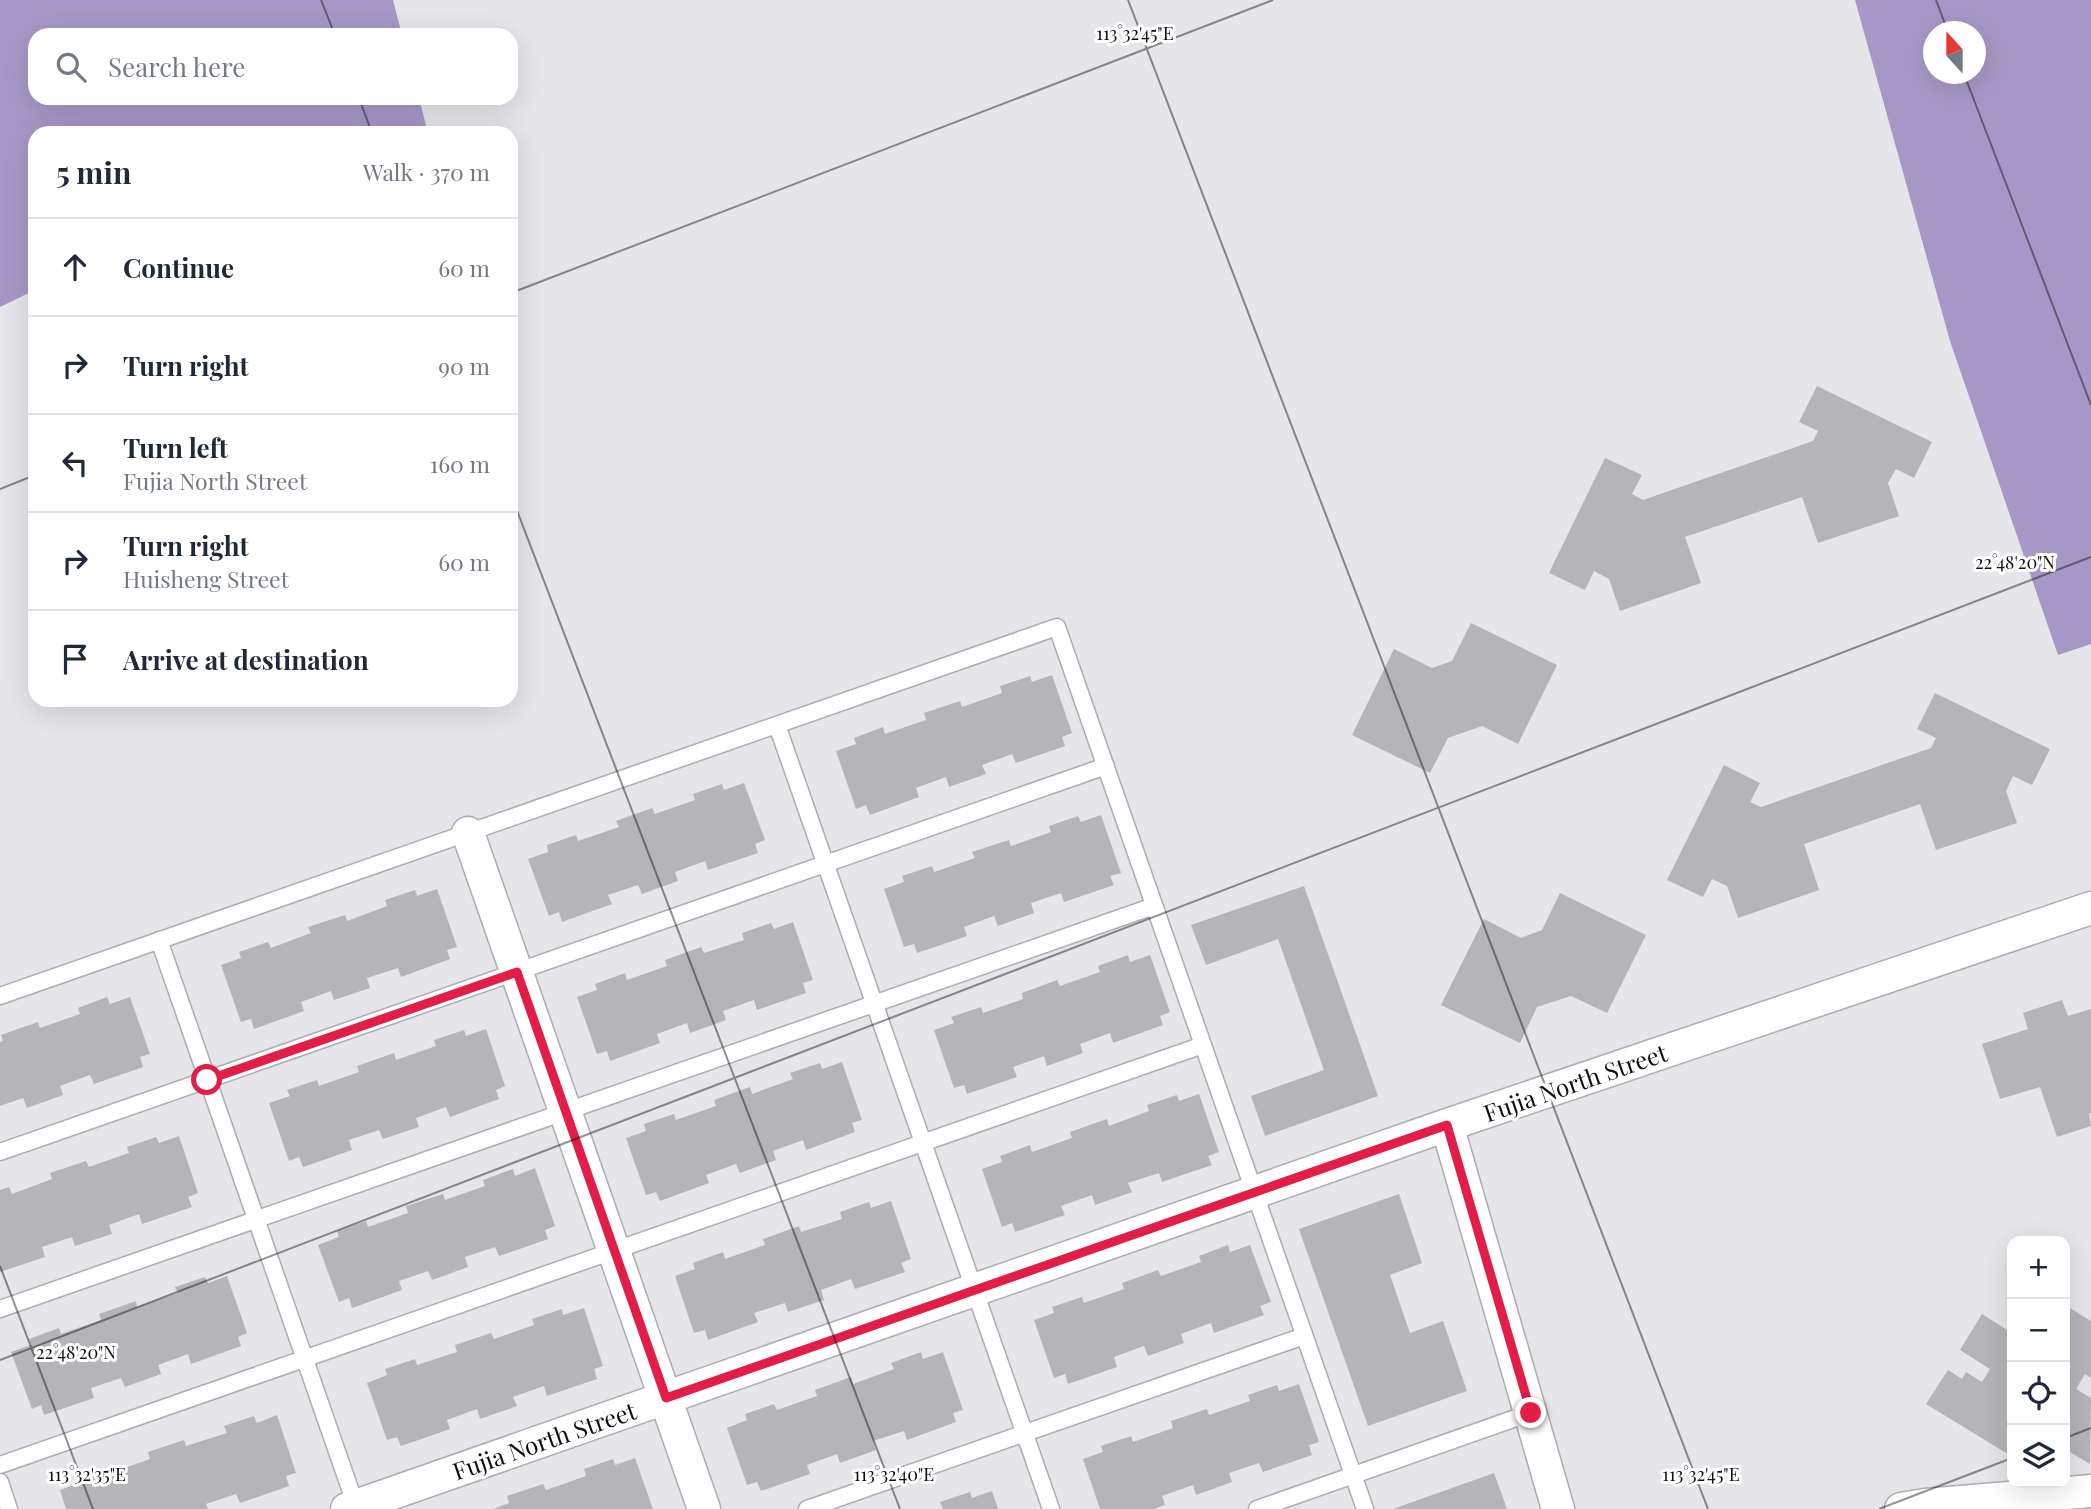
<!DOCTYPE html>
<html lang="en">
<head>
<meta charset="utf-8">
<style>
  :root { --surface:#fff; --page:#f6f6f7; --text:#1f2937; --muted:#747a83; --line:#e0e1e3 }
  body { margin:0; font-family:"Playfair Display",serif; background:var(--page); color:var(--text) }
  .controls { position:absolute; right:21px; bottom:21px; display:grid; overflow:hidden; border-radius:14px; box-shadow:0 7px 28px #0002 }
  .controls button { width:63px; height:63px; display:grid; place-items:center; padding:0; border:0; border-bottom:2px solid var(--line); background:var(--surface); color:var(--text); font:35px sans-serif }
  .compass { position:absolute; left:1923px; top:21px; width:63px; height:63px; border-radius:50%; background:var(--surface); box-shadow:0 7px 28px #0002; rotate:339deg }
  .stop { position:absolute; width:21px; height:21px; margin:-16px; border:5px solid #e11d48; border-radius:50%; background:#fff }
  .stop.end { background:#e11d48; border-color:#fff; box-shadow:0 2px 7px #0008 }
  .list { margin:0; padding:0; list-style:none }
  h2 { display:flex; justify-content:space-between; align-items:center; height:91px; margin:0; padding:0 28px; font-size:30px }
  h2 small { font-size:23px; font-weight:400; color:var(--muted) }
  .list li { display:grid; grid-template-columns:46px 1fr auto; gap:21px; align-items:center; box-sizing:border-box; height:98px; padding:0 28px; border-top:2px solid var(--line) }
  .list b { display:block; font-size:26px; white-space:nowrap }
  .list p { margin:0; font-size:23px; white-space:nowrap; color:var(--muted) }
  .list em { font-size:23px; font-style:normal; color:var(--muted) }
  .icon { flex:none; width:38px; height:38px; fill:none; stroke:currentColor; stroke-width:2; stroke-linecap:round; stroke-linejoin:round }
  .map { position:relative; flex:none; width:2091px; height:1509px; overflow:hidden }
  .search { position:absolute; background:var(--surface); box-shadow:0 7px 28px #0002; left:28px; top:28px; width:490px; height:77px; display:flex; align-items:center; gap:18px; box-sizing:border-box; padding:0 24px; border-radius:21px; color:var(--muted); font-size:26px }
  .panel { position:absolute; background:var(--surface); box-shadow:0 7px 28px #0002; left:28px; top:126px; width:490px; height:581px; border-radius:21px }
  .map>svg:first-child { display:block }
  .forest { fill:#a698c6; fill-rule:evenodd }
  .building { fill:#b5b4b8 }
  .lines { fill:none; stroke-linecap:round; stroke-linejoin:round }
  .service-casing { stroke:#adacb0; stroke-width:19 }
  .minor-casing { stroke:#adacb0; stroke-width:35 }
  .service { stroke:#fff; stroke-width:16 }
  .minor { stroke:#fff; stroke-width:32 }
  .route { stroke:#e11d48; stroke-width:9 }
  .ticks { fill:none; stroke:#0f0e10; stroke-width:2; stroke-opacity:0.45 }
  .labels { text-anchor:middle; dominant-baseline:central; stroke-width:6; stroke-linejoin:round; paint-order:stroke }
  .street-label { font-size:24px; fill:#0f0e10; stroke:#fff }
  .ticks-label { font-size:18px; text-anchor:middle; fill:#0f0e10; stroke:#fff; stroke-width:6; stroke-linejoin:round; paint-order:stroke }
</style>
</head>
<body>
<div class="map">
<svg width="2091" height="1509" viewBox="0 0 2091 1509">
  <rect width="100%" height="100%" fill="#e6e5e9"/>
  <!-- forest -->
  <path class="forest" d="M0,0H393L402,35H35V98H419L428,133H35V290L0,307Z
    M1855,0H2091V644L2058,655L1950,341ZM1934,32H1976V74H1934Z"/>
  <!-- building -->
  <path class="building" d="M1817,386L1932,442L1914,478L1896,469L1888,483L1899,516L1818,543L1802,497L1685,537L1701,583L1620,611L1609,579L1594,571L1585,590L1549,573L1605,458L1642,475L1632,494L1643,500L1813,441L1818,431L1799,422Z
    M1471,623L1557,665L1518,744L1482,726L1448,738L1430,773L1352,735L1394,649L1432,668L1452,661Z
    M1052,675L1072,733L1062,737L1065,746L1016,763L1012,754L982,765L986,774L949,787L946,777L916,788L919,797L870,815L866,805L856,809L836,751L856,744L854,738L883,727L885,734L926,720L924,713L960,701L962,707L1002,693L1000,686L1030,676L1032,682Z
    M1935,693L2050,749L2032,785L2013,776L2006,791L2017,823L1936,850L1920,804L1804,844L1819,890L1738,918L1727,886L1712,879L1703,897L1667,880L1724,765L1760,783L1750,802L1761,807L1931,748L1936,738L1917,729Z
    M744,783L765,840L755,844L758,853L708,870L705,861L675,872L678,881L642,894L638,885L608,895L612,904L562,922L559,912L549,916L528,859L548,852L547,845L576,835L578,841L619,827L616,821L652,808L655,814L695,800L693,794L722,784L724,790Z
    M1101,815L1121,873L1110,876L1114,885L1064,902L1061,893L1031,903L1034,913L998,926L994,916L964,927L967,936L917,953L914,944L904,947L884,889L904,882L902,876L932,866L934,872L975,858L972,852L1009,840L1011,846L1051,832L1049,826L1078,816L1081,822Z
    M1304,886L1378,1096L1265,1136L1251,1096L1324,1070L1278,939L1206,965L1191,925Z
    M437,889L457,947L447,950L450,959L401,977L398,968L367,978L370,988L334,1000L331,991L301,1002L304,1011L254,1029L251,1019L241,1022L221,965L241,958L239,952L268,942L271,948L311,933L308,927L345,915L347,921L387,906L385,900L415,890L417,896Z
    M1560,893L1646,935L1607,1013L1571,996L1537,1007L1520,1043L1441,1005L1484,919L1521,938L1542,930Z
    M793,922L813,980L803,983L806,993L757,1010L754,1000L723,1011L726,1020L690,1033L687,1023L657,1034L660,1043L610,1061L607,1051L597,1054L577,997L597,990L595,984L625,973L627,980L667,966L665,960L701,947L704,953L744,940L742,933L771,923L774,929Z
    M1128,955L1130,962L1150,955L1170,1012L1160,1016L1163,1025L1113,1043L1110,1033L1080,1044L1083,1053L1047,1066L1044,1056L1013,1067L1017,1077L967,1094L964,1085L954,1088L934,1030L954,1023L951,1017L981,1007L983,1013L1023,999L1022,993L1057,980L1060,986L1100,972L1098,966Z
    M107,997L110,1004L130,997L150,1054L140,1057L143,1067L94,1084L90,1075L60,1086L63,1095L27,1108L23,1098L0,1106V1042L3,1041L1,1035L38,1022L40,1028L80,1014L78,1008Z
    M2062,1000L2068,1016L2091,1009V1113L2089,1114L2091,1126L2057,1137L2040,1087L2000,1099L1982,1044L2028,1029L2023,1013Z
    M486,1029L505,1086L496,1090L499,1099L450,1117L446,1107L416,1118L419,1127L383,1139L379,1130L349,1140L352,1150L303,1167L299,1157L289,1161L269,1103L290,1096L287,1090L317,1080L319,1086L359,1072L357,1066L394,1053L396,1060L436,1046L434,1040L464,1030L466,1036Z
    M842,1062L862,1120L852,1123L855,1132L806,1150L803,1140L773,1151L776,1160L740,1173L736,1164L706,1175L709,1183L660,1201L656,1192L646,1195L626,1138L646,1131L644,1124L674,1114L676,1120L716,1106L714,1100L750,1087L752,1094L793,1079L790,1073L820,1063L822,1069Z
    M1199,1094L1219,1152L1208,1156L1212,1165L1162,1182L1159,1173L1128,1183L1132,1192L1095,1205L1092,1195L1061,1206L1065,1215L1015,1232L1012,1223L1002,1227L982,1169L1002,1162L1000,1156L1030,1145L1032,1152L1072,1138L1070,1132L1107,1119L1109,1126L1149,1111L1147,1105L1177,1095L1179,1101Z
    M179,1136L198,1193L188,1197L192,1207L142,1224L139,1214L109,1225L112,1234L75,1246L72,1237L42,1247L45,1257L0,1272V1190L9,1187L12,1194L52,1179L50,1173L86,1161L89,1167L129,1153L127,1147L156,1137L159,1143Z
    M535,1168L555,1226L545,1230L548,1239L499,1256L495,1247L465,1257L468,1267L432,1280L428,1271L399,1281L402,1290L352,1308L349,1298L339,1302L318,1245L339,1237L337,1231L366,1221L368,1227L408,1213L406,1206L443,1194L445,1200L485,1186L483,1180L513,1169L515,1176Z
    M1399,1194L1422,1263L1390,1275L1410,1333L1443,1321L1467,1391L1368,1426L1299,1229Z
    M891,1201L911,1259L901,1263L905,1272L855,1289L851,1279L821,1290L824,1300L788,1312L785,1303L754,1313L758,1322L708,1340L705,1330L694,1333L675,1276L695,1269L693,1263L723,1252L725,1259L765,1245L763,1239L799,1226L801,1232L842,1219L840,1212L869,1202L871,1208Z
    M1228,1245L1230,1252L1250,1245L1271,1302L1260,1306L1264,1315L1214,1333L1211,1323L1181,1334L1184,1343L1148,1356L1144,1346L1114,1357L1117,1367L1068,1384L1065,1374L1054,1378L1034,1320L1054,1313L1052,1307L1082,1297L1084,1303L1124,1289L1122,1283L1158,1270L1161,1276L1201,1262L1199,1256Z
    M227,1276L247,1333L238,1337L241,1346L191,1364L188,1354L158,1365L161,1374L125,1387L121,1378L91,1388L94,1398L44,1415L41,1405L32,1409L11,1352L31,1345L29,1339L59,1328L61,1334L101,1320L99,1314L136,1301L137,1307L178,1293L175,1287L205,1277L208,1283Z
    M2065,1305L2091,1321V1378L2085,1374L2076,1389L2091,1398L2090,1464L2065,1449Z
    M584,1308L603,1366L594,1369L597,1379L547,1396L544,1386L513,1397L517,1406L480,1419L477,1409L447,1420L450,1429L401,1446L397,1437L387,1440L367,1383L387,1375L385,1369L415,1359L417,1365L457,1352L455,1345L491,1333L494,1339L534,1325L532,1319L562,1309L563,1315Z
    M1982,1314L2012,1333L2011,1456L1926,1404L1948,1370L1962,1379L1966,1372L1982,1382L1990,1369L1960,1350Z
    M921,1352L923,1359L943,1352L963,1410L953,1413L956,1422L907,1440L904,1431L873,1441L876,1450L840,1463L837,1454L807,1465L810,1474L761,1491L757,1482L747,1485L727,1428L747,1420L745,1414L774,1404L777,1410L817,1396L815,1390L851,1377L853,1384L894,1369L891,1363Z
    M1299,1384L1319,1442L1309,1445L1312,1455L1263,1472L1259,1463L1229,1473L1232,1482L1196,1495L1193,1485L1162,1496L1165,1505L1154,1509H1100L1083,1459L1103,1452L1101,1446L1131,1436L1133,1442L1173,1428L1171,1421L1207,1409L1209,1415L1250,1401L1248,1395L1277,1385L1279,1391Z
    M277,1415L296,1473L286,1476L289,1486L240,1503L236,1494L206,1504L208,1509H66L60,1490L80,1483L78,1477L107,1467L110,1473L150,1459L148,1452L184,1440L186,1446L227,1433L224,1426L254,1416L257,1423Z
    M635,1458L653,1509H493L509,1503L507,1496L543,1484L546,1490L586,1476L584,1469L613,1459L615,1465Z
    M1494,1473L1507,1509H1393Z
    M992,1491L998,1509H943L940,1502L970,1492L972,1498Z"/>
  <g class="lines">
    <!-- service casing -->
    <g class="service-casing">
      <path id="service" d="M777,725L1051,1509
        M159,940L357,1509
        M0,996L1057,627L1365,1509
        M0,1152L1106,766
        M0,1309L1154,906
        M0,1465L1203,1045
        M0,1482L9,1509
        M807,1509L1304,1336
        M1257,1509L1530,1413"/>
    </g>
    <!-- minor casing -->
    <g class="minor-casing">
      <path id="minor" d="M468,833L704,1509
        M1447,1125L1558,1509
        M347,1509L1447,1125L2091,908
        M1901,1509L1925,1505L2091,1491"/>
    </g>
    <!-- service -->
    <use href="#service" class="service"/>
    <!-- minor -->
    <use href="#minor" class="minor"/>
  </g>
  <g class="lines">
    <!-- route -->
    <path class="route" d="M207,1080L517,972L666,1398L1447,1125L1531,1413"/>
  </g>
  <!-- ticks -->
  <path class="ticks" d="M321,0L335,35M1128,0L1708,1509M1936,0L1948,32M1964,74L2091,405M359,98L372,133M511,293L1273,0M0,489L35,475M511,495L900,1509M0,1266L93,1509M0,1360L2091,557M2065,1438L2091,1428M1879,1509L2012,1458"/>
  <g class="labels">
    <!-- street labels -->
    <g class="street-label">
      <text transform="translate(1575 1082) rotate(-19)">Fujia North Street</text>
      <text transform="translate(544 1440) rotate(-19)">Fujia North Street</text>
    </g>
  </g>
  <g class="ticks-label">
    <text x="1135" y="40">113°32'45"E</text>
    <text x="2015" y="569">22°48'20"N</text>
    <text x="76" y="1359">22°48'20"N</text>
    <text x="87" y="1481">113°32'35"E</text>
    <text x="894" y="1481">113°32'40"E</text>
    <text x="1701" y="1481">113°32'45"E</text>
  </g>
</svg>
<div class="controls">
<button>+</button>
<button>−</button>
<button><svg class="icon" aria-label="locate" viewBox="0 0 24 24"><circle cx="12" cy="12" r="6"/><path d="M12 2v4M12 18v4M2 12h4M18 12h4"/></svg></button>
<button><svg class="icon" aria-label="layers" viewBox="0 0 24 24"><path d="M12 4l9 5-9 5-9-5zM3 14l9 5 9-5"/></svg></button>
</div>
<svg class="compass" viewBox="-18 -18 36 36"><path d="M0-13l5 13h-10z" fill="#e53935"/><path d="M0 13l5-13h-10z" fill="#747a83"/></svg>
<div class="stop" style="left:207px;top:1080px"></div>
<div class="stop end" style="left:1531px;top:1413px"></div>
<div class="search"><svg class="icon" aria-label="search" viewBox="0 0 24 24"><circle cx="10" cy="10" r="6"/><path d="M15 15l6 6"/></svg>Search here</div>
<section class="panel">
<h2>5 min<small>Walk · 370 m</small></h2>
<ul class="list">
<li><svg class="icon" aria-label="ahead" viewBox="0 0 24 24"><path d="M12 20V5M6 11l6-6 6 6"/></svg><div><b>Continue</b></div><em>60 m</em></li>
<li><svg class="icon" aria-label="right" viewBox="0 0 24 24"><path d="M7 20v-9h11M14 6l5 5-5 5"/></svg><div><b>Turn right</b></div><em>90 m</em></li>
<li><svg class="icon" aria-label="left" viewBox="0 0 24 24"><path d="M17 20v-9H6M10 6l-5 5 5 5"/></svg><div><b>Turn left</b><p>Fujia North Street</p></div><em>160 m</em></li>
<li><svg class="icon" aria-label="right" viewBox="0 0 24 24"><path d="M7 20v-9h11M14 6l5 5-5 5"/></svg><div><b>Turn right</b><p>Huisheng Street</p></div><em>60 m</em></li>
<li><svg class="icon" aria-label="arrive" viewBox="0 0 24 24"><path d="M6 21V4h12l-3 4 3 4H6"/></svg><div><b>Arrive at destination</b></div></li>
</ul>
</section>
</div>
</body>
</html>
